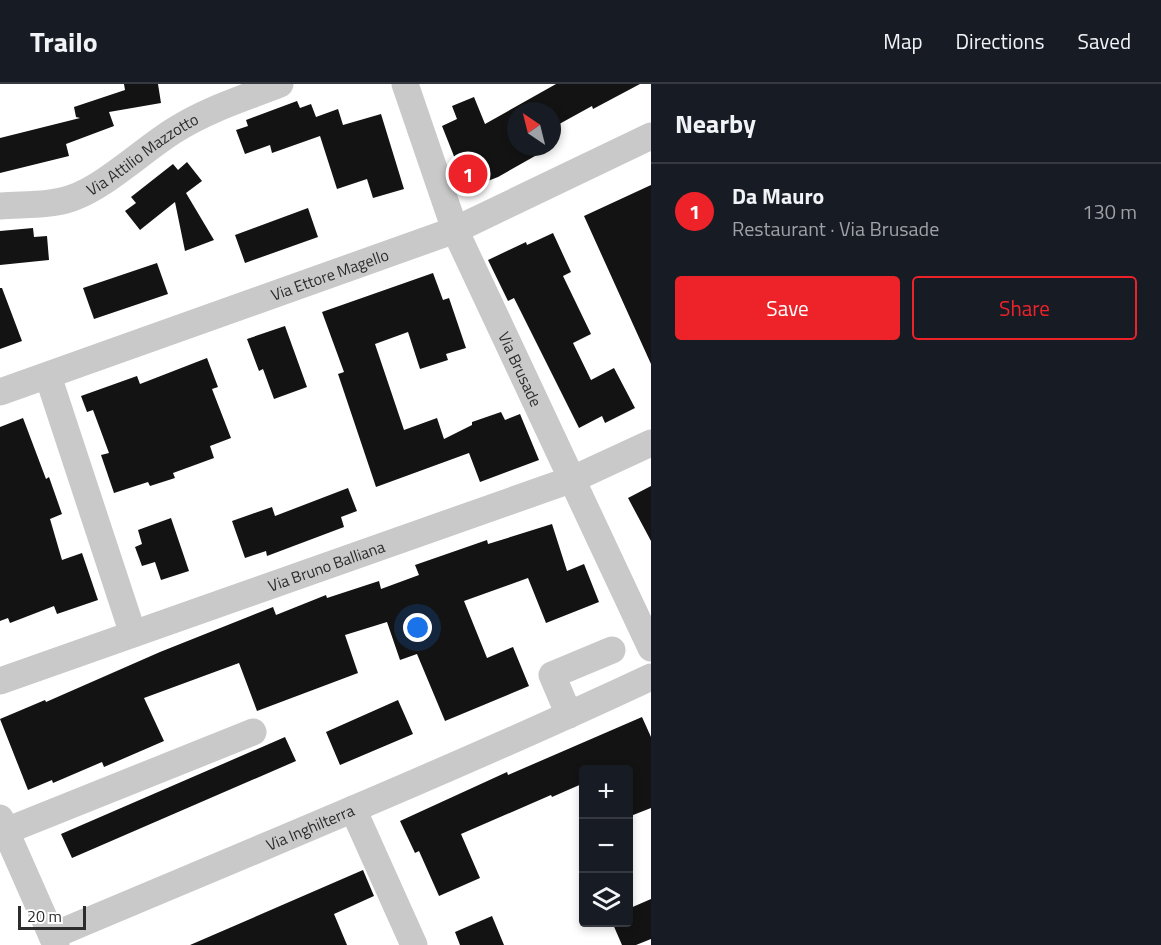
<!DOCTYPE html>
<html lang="en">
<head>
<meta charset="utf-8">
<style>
  :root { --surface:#171b24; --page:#242831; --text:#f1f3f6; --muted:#9ea1a6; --line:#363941; --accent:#ee232a }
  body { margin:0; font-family:"Titillium Web",sans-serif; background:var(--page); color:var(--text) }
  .controls { position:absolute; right:18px; bottom:18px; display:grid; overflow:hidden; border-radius:6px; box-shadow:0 3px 9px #0003 }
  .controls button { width:54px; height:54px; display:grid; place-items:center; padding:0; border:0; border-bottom:2px solid var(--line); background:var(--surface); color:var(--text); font:30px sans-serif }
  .compass { position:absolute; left:507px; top:18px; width:54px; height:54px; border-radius:50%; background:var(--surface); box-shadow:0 3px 9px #0003; rotate:325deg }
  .scale { position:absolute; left:18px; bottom:15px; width:68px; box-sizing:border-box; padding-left:6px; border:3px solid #2c2c2c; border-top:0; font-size:16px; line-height:21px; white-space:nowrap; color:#2c2c2c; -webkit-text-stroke:4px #fff; paint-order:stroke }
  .you { position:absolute; left:418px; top:544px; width:21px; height:21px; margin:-15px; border:4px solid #fff; border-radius:50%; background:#1a73e8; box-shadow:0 0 0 9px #1a73e833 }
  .badge { display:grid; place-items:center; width:39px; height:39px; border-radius:50%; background:var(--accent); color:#fff; font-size:20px; font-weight:700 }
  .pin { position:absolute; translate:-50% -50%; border:3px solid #fff; box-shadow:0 2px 6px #0006 }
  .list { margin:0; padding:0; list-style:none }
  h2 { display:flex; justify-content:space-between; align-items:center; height:78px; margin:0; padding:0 24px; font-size:26px }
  h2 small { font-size:20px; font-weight:400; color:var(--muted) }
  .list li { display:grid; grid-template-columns:39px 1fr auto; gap:18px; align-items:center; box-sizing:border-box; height:96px; padding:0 24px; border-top:2px solid var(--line) }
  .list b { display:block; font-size:22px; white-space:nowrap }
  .list p { margin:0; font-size:20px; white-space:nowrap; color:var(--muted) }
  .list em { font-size:20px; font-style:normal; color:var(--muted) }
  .actions { display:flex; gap:12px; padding:18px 24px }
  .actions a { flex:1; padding:14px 0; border:2px solid var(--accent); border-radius:6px; text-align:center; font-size:21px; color:var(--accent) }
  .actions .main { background:var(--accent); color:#fff }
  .icon { flex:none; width:33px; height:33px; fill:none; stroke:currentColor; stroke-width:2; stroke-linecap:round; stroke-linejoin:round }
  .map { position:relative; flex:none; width:651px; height:861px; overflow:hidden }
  header { display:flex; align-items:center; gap:36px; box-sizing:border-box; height:84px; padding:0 30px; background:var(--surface); border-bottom:2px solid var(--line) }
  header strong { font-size:28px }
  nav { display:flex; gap:33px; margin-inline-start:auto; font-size:21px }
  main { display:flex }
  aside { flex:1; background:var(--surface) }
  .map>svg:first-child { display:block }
  .building { fill:#131313 }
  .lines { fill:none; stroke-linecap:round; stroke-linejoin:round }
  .minor { stroke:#c9c9c9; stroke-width:27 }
  .labels { text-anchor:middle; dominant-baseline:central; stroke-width:6; stroke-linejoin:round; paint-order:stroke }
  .street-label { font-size:16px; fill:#2c2c2c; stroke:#fff }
</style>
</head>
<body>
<header>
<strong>Trailo</strong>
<nav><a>Map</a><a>Directions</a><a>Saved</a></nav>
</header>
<main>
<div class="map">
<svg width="651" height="861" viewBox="0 0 651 861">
  <rect width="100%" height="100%" fill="#fff"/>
  <!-- building -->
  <path class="building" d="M124,0H158L161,19L109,28L114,42L66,60L69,72L0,89V54L80,34L76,33L74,23L125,6Z
    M556,0H640L593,25L592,22L552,44V27H516V63H551L498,93L467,105L442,42L457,35L452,22L474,13L485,40Z
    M297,17L300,24L311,20L316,33L338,25L343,41L381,30L404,105L373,114L367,95L337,105L320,52L272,69L270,61L245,70L236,46L248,42L246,36Z
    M187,78L202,97L186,109L214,156L185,167L175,118L140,146L125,127L136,119L131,113L173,80L178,86Z
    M651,101V280L584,132Z
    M308,124L318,153L245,179L235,151Z
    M33,144L34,153L47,152L49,176L0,181V147Z
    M553,149L571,188L563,192L591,250L573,259L591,296L614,284L635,324L605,339L602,332L579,344L514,214L508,217L488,176L526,158L527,161Z
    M157,179L168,210L94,235L83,204Z
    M433,189L443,216L449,214L466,264L446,270L448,276L420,285L408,248L375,260L404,346L437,334L444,355L472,341V338L501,328L505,336L520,330L539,376L480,398L469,369L376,403L338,290L344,288L322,228Z
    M0,204H2L22,257L0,265Z
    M285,242L307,303L274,315L263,285L259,287L247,255Z
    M207,274L218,303L212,305L231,354L210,362L214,374L173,389L175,394L150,402L148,398L114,409L101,371L109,369L93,326L87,328L81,312L137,292L140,300Z
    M23,334L46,395L49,393L62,430L50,435L62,476L82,469L98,516L57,530L54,522L10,539L8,534L0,537V343Z
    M651,402V457L628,414Z
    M348,404L357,427L341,433L344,443L267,472L266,467L245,474L232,437L272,423L275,432Z
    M171,434L189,487L161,496L155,478L142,482L135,463L142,460L138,446Z
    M552,440L567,487L584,480L599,518L546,539L528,494L464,517L487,574L513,563L529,602L445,637L417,570L400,576L387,538L345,551L358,589L257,627L239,579L144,614L164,657L104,683L102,678L53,699L52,696L28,706L0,635L45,616L46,618L160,568L273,523L276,531L326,511L327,514L379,497L381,505L419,491L415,481L487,456L488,460Z
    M398,616L413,650L340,681L326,648Z
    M642,633L651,653V724L628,733V686H584V699L552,713L551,711L461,750L480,794L439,812L419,767L415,769L400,737L507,688L508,691Z
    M285,653L296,677L72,774L61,750Z
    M363,786L374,812L334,830L347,861H190Z
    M651,815V855L636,861H622L612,838H628V825Z
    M492,832L504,861H460L455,848Z"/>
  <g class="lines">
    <!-- minor -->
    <g class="minor">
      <path id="s1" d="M405,0L455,146L651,564"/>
      <path id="s2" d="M0,122C23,120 50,122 72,114C106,102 144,65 175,46C208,25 245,14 280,0"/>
      <path d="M48,292L133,550"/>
      <path id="s3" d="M0,308L455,146L651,52"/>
      <path id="s4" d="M0,597L573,395L651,359"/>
      <path d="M569,631L552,591L612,566"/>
      <path d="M353,725L414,861"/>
      <path d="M0,734L56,861"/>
      <path d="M6,747L253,648"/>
      <path id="s5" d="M52,852C253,767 454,685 651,593"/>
    </g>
  </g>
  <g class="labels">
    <!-- street labels -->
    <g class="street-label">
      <text stroke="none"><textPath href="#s2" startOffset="156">Via Attilio Mazzotto</textPath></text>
      <text stroke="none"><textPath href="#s3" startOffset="350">Via Ettore Magello</textPath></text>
      <text stroke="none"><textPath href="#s1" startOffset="308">Via Brusade</textPath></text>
      <text stroke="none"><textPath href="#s4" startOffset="346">Via Bruno Balliana</textPath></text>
      <text stroke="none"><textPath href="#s5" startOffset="280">Via Inghilterra</textPath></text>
    </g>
  </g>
</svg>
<div class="controls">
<button>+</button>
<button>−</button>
<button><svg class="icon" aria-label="layers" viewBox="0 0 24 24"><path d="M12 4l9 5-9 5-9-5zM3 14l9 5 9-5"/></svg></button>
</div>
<svg class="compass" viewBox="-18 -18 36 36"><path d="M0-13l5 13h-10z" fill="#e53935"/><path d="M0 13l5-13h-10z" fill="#9ea1a6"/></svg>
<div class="scale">20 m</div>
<div class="you"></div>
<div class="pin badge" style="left:468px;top:90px">1</div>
</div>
<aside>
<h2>Nearby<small></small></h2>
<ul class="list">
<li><span class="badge">1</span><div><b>Da Mauro</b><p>Restaurant · Via Brusade</p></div><em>130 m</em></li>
</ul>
<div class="actions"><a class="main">Save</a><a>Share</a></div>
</aside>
</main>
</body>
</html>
